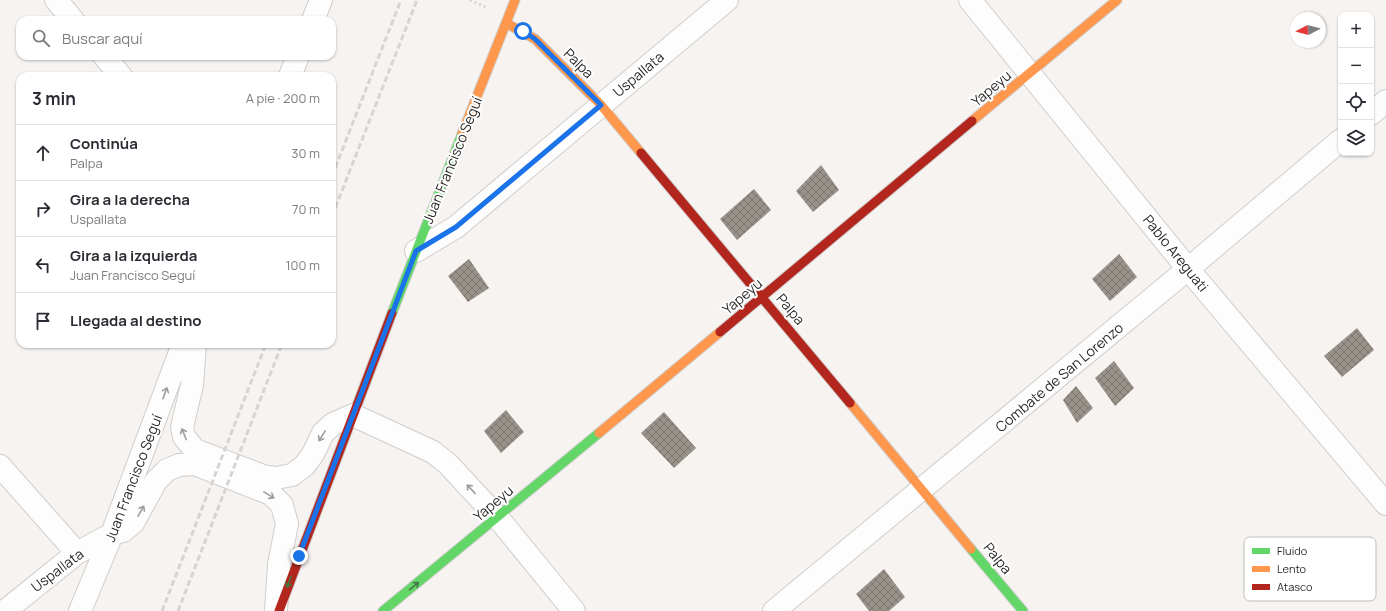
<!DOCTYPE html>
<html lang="es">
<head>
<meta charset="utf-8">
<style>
  :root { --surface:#fff; --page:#f7f7f7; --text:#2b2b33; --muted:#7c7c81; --line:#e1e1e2 }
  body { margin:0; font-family:Manrope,sans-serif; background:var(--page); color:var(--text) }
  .controls { position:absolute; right:12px; top:12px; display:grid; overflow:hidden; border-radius:8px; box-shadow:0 1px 3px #0004 }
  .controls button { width:36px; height:36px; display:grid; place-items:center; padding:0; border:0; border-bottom:1px solid var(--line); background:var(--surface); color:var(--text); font:20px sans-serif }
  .compass { position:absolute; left:1290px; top:12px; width:36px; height:36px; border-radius:50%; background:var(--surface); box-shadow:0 1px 3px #0004; rotate:263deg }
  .stop { position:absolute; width:12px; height:12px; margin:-9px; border:3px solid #1a73e8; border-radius:50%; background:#fff }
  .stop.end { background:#1a73e8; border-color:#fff; box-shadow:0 1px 4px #0008 }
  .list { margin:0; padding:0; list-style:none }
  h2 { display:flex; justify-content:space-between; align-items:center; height:52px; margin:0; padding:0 16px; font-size:17px }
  h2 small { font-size:13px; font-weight:400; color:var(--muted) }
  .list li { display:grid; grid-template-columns:26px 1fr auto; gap:12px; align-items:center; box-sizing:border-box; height:56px; padding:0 16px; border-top:1px solid var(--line) }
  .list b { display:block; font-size:15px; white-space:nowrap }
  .list p { margin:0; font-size:13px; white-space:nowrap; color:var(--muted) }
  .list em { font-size:13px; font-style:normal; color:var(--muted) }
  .icon { flex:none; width:22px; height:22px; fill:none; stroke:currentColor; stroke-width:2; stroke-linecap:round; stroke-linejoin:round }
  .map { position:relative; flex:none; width:1386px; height:611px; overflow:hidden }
  .search { position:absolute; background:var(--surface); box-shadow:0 1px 3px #0004; left:16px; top:16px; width:320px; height:44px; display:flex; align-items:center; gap:10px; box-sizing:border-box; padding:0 14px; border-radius:12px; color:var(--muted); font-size:15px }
  .panel { position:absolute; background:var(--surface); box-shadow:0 1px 3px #0004; left:16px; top:72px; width:320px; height:276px; border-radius:12px }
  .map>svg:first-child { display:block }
  .building { fill:url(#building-cross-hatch) }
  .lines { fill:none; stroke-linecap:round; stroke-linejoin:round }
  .street-casing { stroke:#cfcecc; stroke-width:24 }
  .fast-casing { stroke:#cfcecc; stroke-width:11 }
  .slow-casing { stroke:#cfcecc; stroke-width:11 }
  .jam-casing { stroke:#cfcecc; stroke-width:11 }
  .path { stroke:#d3d2d0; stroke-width:2.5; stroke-dasharray:2 3; stroke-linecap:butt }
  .street { stroke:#fefdfd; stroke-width:22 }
  .fast { stroke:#63d668; stroke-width:9 }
  .slow { stroke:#ff974d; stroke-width:9 }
  .jam { stroke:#b3261e; stroke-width:9 }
  .rail { stroke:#d6d5d5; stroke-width:3; stroke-dasharray:6 3; stroke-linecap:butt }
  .oneway { stroke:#9f9e9d }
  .oneway2 { stroke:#474 }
  .route { stroke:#1a73e8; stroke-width:5 }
  .labels { text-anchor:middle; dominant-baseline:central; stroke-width:4; stroke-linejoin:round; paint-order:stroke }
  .street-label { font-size:14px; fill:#2a2927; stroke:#fff }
  .key { fill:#fff; stroke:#bfbfbe; stroke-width:1 }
  .key-label { font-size:11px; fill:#2a2927 }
</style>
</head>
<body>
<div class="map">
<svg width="1386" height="611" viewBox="0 0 1386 611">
  <defs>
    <pattern id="building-cross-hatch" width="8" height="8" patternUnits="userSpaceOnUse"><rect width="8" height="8" fill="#99928b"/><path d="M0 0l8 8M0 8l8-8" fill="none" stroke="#7d7772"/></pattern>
  </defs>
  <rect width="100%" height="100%" fill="#f6f3f1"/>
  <!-- building -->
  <path class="building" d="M821,165L839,190L813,212L796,191Z
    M754,189L771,210L737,240L720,219Z
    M1119,254L1137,277L1110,301L1092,279Z
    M469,259L489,288L468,302L448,276Z
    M1357,328L1374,350L1342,377L1324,356Z
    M1114,361L1134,388L1115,406L1095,378Z
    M1076,386L1093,408L1077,423L1063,400Z
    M506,410L524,432L501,453L484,431Z
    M664,412L696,448L674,468L641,433Z
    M884,569L905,597L889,611H869L856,594Z"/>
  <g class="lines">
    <!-- street casing -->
    <g class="street-casing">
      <path id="street" d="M56,0L73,20
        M970,0L1188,269L1386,504
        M313,20L321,0
        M104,56L121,76
        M290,76L298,56
        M1371,114L1386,101
        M416,251L456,227L727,0
        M195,344L192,385L182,427L184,437L195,450L263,476L276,478L292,475L304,466L313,454L323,433L333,424L353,415L433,452L448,464L498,518L574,611
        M0,466L77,553
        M5,611L77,553L112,534L123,531L133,523L156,481L167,470L179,465L195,464L271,494L282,505L287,524L279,564L276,611
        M80,611L112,534L183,344
        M774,611L1188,269L1341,140"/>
    </g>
    <!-- fast casing -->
    <g class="fast-casing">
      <path id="fast" d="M392,313L462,134
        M971,549L1023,611
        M383,611L599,433"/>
    </g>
    <!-- slow casing -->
    <g class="slow-casing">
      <path id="slow" d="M506,23L535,39L601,105L641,153
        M972,121L1117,0
        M462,134L515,0
        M850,403L971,549
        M599,433L720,332"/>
    </g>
    <!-- jam casing -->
    <g class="jam-casing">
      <path id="jam" d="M641,153L850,403
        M720,332L972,121
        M279,611L392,313"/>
    </g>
    <!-- path -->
    <path class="path" d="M470,0L488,8"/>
    <!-- street -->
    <use href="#street" class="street"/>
    <!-- fast -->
    <use href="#fast" class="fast"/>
    <!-- slow -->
    <use href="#slow" class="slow"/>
    <!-- jam -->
    <use href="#jam" class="jam"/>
    <!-- rail -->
    <path class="rail" d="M332,176L401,0
      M332,216L417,0
      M162,611L266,344
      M178,611L282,344"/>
  </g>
  <!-- one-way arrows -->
  <defs><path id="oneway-shaft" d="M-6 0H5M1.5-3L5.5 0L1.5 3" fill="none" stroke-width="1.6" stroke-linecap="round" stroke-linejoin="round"/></defs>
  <g class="oneway">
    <use href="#oneway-shaft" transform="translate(165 393) rotate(-70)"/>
    <use href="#oneway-shaft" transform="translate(184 434) rotate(-112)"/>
    <use href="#oneway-shaft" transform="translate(322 436) rotate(122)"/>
    <use href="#oneway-shaft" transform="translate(471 489) rotate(-133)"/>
    <use href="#oneway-shaft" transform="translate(269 495) rotate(31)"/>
    <use href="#oneway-shaft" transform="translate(141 511) rotate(-60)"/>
  </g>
  <g class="oneway2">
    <use href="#oneway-shaft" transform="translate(289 582) rotate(110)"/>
    <use href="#oneway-shaft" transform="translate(414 586) rotate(-39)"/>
  </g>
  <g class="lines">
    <!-- route -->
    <path class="route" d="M299,556L416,251L456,227L601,105L535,39L523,31"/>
  </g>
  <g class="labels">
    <!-- street labels -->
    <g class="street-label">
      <text transform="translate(579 63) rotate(45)">Palpa</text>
      <text transform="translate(638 74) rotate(-40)">Uspallata</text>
      <text transform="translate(991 88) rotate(-40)">Yapeyu</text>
      <text transform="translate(452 160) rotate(-68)">Juan Francisco Seguí</text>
      <text transform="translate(1176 253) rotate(51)">Pablo Areguati</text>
      <text transform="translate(742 296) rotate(-40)">Yapeyu</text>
      <text transform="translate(791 309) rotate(50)">Palpa</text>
      <text transform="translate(1059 377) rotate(-40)">Combate de San Lorenzo</text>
      <text transform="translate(133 478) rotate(-69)">Juan Francisco Seguí</text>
      <text transform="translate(493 503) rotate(-40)">Yapeyu</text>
      <text transform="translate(998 558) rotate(51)">Palpa</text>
      <text transform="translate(57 570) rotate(-37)">Uspallata</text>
    </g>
  </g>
  <!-- legend -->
  <rect x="1244" y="537" width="132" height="64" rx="6" class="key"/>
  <rect x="1252" y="548" width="18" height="6" fill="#63d668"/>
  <rect x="1252" y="566" width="18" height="6" fill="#ff974d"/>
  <rect x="1252" y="584" width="18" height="6" fill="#b3261e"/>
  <g class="key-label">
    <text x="1277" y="555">Fluido</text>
    <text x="1277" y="573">Lento</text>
    <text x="1277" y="591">Atasco</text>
  </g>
</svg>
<div class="controls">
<button>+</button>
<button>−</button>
<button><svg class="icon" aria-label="locate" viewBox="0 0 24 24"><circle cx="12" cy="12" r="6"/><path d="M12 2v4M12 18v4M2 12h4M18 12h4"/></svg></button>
<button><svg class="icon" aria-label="layers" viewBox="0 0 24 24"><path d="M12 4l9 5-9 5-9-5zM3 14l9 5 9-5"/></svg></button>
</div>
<svg class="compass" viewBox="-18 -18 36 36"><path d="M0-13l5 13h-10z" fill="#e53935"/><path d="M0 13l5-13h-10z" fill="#7c7c81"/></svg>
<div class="stop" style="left:523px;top:31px"></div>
<div class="stop end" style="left:299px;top:556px"></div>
<div class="search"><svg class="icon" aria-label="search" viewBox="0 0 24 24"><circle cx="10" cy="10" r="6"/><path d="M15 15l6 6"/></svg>Buscar aquí</div>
<section class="panel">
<h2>3 min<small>A pie · 200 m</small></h2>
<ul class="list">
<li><svg class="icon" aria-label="ahead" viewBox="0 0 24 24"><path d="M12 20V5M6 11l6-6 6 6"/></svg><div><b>Continúa</b><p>Palpa</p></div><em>30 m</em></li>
<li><svg class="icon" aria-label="right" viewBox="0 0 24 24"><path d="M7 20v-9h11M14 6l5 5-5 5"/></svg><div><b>Gira a la derecha</b><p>Uspallata</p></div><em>70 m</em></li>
<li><svg class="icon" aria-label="left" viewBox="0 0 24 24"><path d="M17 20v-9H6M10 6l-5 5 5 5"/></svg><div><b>Gira a la izquierda</b><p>Juan Francisco Seguí</p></div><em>100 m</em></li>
<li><svg class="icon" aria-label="arrive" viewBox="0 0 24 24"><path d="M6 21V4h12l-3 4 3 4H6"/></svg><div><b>Llegada al destino</b></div></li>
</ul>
</section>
</div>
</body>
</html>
